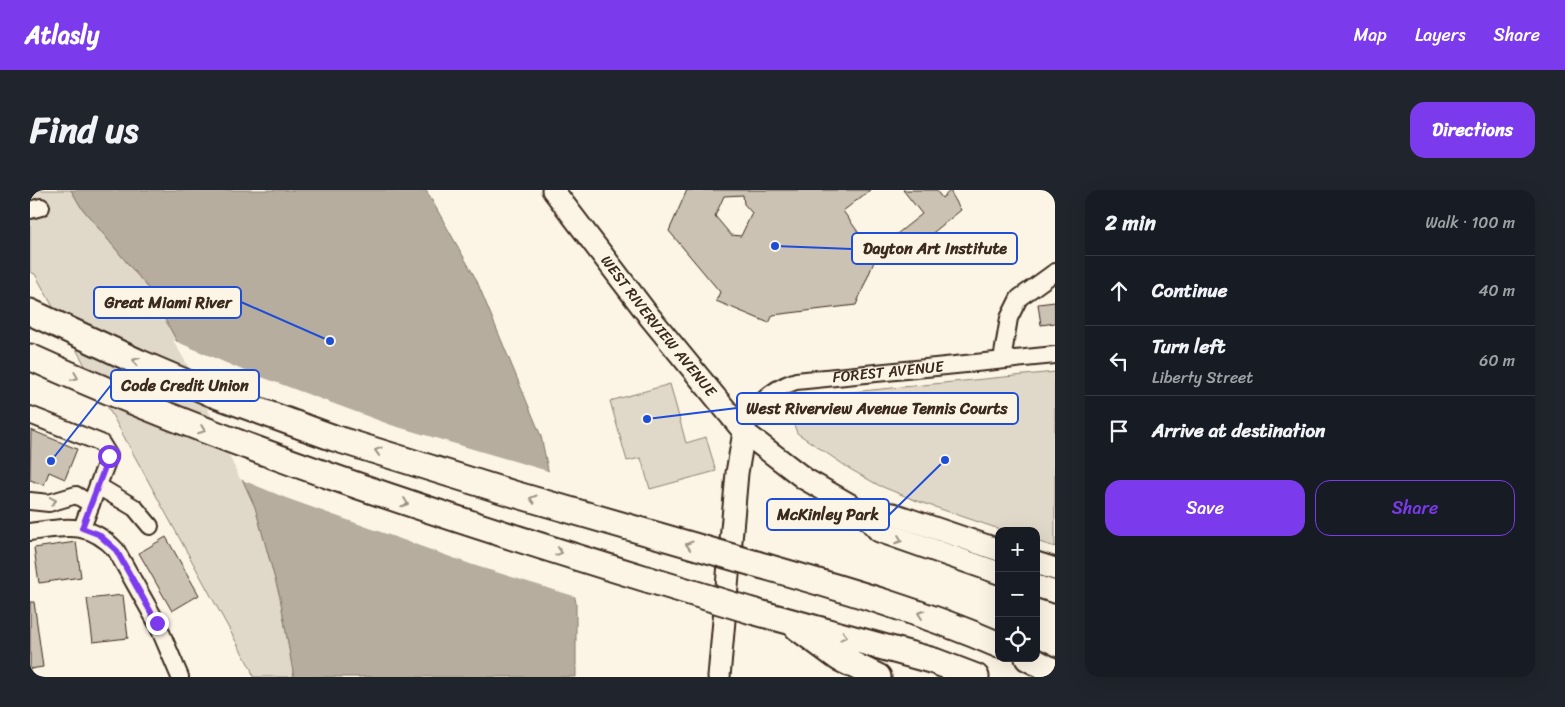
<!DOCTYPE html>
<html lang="en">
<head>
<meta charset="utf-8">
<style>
  :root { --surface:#171b24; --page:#20242c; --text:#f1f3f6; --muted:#9ea1a6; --line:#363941; --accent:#7c3aed }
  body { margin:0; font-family:Sriracha,sans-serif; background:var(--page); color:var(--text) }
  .controls { position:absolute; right:15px; bottom:15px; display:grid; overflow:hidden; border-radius:10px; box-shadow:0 5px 20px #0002 }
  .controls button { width:45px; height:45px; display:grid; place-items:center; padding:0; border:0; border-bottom:1px solid var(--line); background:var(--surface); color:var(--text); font:25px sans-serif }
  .stop { position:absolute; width:15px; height:15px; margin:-11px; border:4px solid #7c3aed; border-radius:50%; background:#fff }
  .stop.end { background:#7c3aed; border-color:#fff; box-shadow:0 1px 5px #0008 }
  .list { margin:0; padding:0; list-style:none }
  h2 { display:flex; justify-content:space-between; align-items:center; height:65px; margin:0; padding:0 20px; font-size:21px }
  h2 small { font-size:16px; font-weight:400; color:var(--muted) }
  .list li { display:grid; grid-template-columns:32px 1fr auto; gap:15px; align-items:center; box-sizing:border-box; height:70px; padding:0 20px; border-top:1px solid var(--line) }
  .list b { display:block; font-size:19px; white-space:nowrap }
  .list p { margin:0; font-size:16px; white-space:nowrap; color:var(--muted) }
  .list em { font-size:16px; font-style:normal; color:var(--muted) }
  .actions { display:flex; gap:10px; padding:15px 20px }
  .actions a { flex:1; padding:11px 0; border:1px solid var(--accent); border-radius:15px; text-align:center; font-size:18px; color:var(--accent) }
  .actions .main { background:var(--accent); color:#fff }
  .icon { flex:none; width:28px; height:28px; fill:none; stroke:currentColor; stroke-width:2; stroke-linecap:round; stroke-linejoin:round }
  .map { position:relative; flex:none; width:1025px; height:487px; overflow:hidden; border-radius:15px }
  header { display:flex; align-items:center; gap:30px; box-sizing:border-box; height:70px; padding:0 25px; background:var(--accent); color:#fff }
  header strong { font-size:24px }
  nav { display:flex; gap:28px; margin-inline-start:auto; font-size:18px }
  .intro { display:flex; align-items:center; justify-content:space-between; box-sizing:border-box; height:120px; padding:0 30px }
  h1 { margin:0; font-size:35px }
  .button { padding:12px 22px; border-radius:15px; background:var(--accent); color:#fff; font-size:18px; font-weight:700 }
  main { display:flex; gap:30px; padding:0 30px }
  aside { flex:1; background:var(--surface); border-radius:15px; box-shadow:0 5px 20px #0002 }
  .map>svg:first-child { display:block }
  .green { fill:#e0d8c8; stroke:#8e8173 }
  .water { fill:#b7ad9e; stroke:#85796b }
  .pier { fill:#fcf5e5 }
  .building { fill:#ccc2b3; stroke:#3b2a1e; fill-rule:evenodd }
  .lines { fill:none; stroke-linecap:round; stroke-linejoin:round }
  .minor-casing { stroke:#3b2a1e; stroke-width:20 }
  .major-casing { stroke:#3b2a1e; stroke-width:25 }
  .highway-casing { stroke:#3b2a1e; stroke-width:29 }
  .minor { stroke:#fcf5e5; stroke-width:16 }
  .major { stroke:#fcf5e5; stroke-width:21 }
  .highway { stroke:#fcf5e5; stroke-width:25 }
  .highway-bridge-casing { stroke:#3b2a1e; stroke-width:29; stroke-linecap:butt }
  .highway-bridge { stroke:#fcf5e5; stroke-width:25 }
  .oneway { stroke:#9c9082 }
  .route { stroke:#7c3aed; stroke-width:6 }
  .labels { text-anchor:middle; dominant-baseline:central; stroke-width:4; stroke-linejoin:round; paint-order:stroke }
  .street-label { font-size:15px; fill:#3b2a1e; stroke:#fcf5e5 }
  .leader { fill:none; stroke:#1d4ed8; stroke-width:2 }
  .callout-dot { fill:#1d4ed8; stroke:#fcf5e5; stroke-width:2 }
  .callout { fill:#fcf5e5; stroke:#1d4ed8; stroke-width:2 }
  .callout-label { font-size:16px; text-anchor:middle; font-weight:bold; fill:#3b2a1e }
</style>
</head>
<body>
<header>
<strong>Atlasly</strong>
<nav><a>Map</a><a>Layers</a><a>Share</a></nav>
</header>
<div class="intro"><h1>Find us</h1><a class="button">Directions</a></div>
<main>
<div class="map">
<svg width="1025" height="487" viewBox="0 0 1025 487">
  <rect width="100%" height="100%" fill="#fcf5e5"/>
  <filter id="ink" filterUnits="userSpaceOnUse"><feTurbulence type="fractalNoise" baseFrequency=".02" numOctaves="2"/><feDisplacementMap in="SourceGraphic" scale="10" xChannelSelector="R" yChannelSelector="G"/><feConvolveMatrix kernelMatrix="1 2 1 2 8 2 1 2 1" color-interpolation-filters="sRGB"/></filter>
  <g filter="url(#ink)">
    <!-- green -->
    <path class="green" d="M0,0H41L51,17L118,98L160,175L225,317L250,407L264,487H223L221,479L5,84L0,82Z
      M1025,182V357L1006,351V341H975L887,311L848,295L820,279L767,243L763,232L766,217L773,209L781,206Z
      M640,194L656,253L676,247L686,281L620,299L611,268L597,271L580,211Z"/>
    <!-- water -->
    <path class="water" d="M41,0H396L446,89L511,246L546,413V487H264L250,407L225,317L160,175L118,98L51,17Z"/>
    <!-- pier -->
    <path class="pier" d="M143,150L210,179L361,235L521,282L547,407L443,375L256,308L210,289L158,176Z"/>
    <!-- building -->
    <path class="building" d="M657,0H840L813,21L846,67L826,115L743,125L739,133L686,111L690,102L639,41ZM713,5L714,14L722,23L711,46L701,45L685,26L694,6Z
      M873,0H906L912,8L920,1L931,20L867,72L853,55L892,24Z
      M1025,112V133L1011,135L1008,114Z
      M1,240L47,259L35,289L19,282L14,295L0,290Z
      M136,347L169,405L142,421L109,363Z
      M46,352L51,387L9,393L4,358Z
      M93,405L98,448L63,452L57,409Z
      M0,412H4L13,477L0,479Z"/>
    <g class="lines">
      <!-- minor casing -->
      <g class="minor-casing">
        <g id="minor">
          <path d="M0,20L11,17"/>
          <path d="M972,170L979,128L989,108L1025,82"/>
          <path d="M0,225L71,253L79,266L52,338"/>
          <path id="s1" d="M714,242C725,216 738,200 766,191L1025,165"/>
          <path d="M68,296L105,318L120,336"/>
          <path d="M0,311L19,313L46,305L61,314"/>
          <path d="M0,342C35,337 59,331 86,360L127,433L150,487"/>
        </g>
      </g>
      <!-- major casing -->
      <g class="major-casing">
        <g id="major">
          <path id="s2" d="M523,0L619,126L714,242L775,289L831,321L863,324L969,360"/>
          <path d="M831,321L849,341L969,383"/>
          <path d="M1006,373L1025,379"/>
          <path d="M1006,396L1025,402"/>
          <path d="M689,487L707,283L714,242"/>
        </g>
      </g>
      <!-- highway casing -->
      <g class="highway-casing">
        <path id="highway" d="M0,122L108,172L183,204
          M0,167C201,258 409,325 620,390
          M723,373C806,397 889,420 969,455
          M722,421L904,471L946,487
          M768,438L809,468L848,487
          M998,468L1025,482"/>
      </g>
      <!-- minor -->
      <use href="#minor" class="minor"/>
      <!-- major -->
      <use href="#major" class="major"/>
      <!-- highway -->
      <use href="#highway" class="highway"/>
      <!-- highway-bridge casing -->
      <g class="highway-bridge-casing">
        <path id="highway-bridge" d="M183,204L304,248L484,304L723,373
          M620,390L722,421"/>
      </g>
      <!-- highway-bridge -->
      <use href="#highway-bridge" class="highway-bridge"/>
    </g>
    <!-- one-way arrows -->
    <defs><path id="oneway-chevron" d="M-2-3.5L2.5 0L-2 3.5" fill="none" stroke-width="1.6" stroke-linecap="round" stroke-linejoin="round" transform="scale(1.25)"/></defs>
    <g class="oneway">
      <use href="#oneway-chevron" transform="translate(106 171) rotate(-156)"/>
      <use href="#oneway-chevron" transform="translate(45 187) rotate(23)"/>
      <use href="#oneway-chevron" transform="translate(172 240) rotate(21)"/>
      <use href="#oneway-chevron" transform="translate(348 261) rotate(-163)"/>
      <use href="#oneway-chevron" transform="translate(503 309) rotate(-164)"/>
      <use href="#oneway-chevron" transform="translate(23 311) rotate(-10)"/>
      <use href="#oneway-chevron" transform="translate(375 313) rotate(19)"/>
      <use href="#oneway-chevron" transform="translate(869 350) rotate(20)"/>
      <use href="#oneway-chevron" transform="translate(659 355) rotate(-164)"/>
      <use href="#oneway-chevron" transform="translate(529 362) rotate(17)"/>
      <use href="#oneway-chevron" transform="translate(891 424) rotate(-161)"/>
      <use href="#oneway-chevron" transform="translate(814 446) rotate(15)"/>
    </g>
  </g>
  <g class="lines" filter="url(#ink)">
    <!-- route -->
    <path class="route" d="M79,266L52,338L68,344L86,360L127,433"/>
  </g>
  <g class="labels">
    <!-- street labels -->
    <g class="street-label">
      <text stroke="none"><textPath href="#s2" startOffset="172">WEST RIVERVIEW AVENUE</textPath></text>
      <text stroke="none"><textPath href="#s1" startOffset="168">FOREST AVENUE</textPath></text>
    </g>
  </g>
  <!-- callouts -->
  <path class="leader" d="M745 56L822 59M300 151L211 112M21 271L81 195M617 229L707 218M915 270L859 325"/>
  <g class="callout-dot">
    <circle cx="745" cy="56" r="5"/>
    <circle cx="300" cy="151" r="5"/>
    <circle cx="21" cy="271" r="5"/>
    <circle cx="617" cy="229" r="5"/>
    <circle cx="915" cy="270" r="5"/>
  </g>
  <g class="callout">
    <rect x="822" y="43" width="165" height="31" rx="5"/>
    <rect x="64" y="97" width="147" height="31" rx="5"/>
    <rect x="81" y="180" width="148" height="31" rx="5"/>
    <rect x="707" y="203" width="281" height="31" rx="5"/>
    <rect x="737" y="309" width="122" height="31" rx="5"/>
  </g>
  <g class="callout-label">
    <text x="905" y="64">Dayton Art Institute</text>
    <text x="138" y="118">Great Miami River</text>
    <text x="155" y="201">Code Credit Union</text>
    <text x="847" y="224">West Riverview Avenue Tennis Courts</text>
    <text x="798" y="330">McKinley Park</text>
  </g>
</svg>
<div class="controls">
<button>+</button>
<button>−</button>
<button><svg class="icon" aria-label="locate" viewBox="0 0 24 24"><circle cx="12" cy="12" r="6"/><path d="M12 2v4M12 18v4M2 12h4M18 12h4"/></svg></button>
</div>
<div class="stop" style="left:79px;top:266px"></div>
<div class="stop end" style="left:127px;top:433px"></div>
</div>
<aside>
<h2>2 min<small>Walk · 100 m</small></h2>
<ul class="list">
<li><svg class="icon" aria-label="ahead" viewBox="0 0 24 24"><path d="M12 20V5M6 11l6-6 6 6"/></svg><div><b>Continue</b></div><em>40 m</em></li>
<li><svg class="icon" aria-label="left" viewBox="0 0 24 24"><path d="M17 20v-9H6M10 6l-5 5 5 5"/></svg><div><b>Turn left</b><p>Liberty Street</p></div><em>60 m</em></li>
<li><svg class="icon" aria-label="arrive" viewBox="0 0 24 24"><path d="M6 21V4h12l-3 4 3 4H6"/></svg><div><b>Arrive at destination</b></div></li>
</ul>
<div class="actions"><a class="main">Save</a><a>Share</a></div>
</aside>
</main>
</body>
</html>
